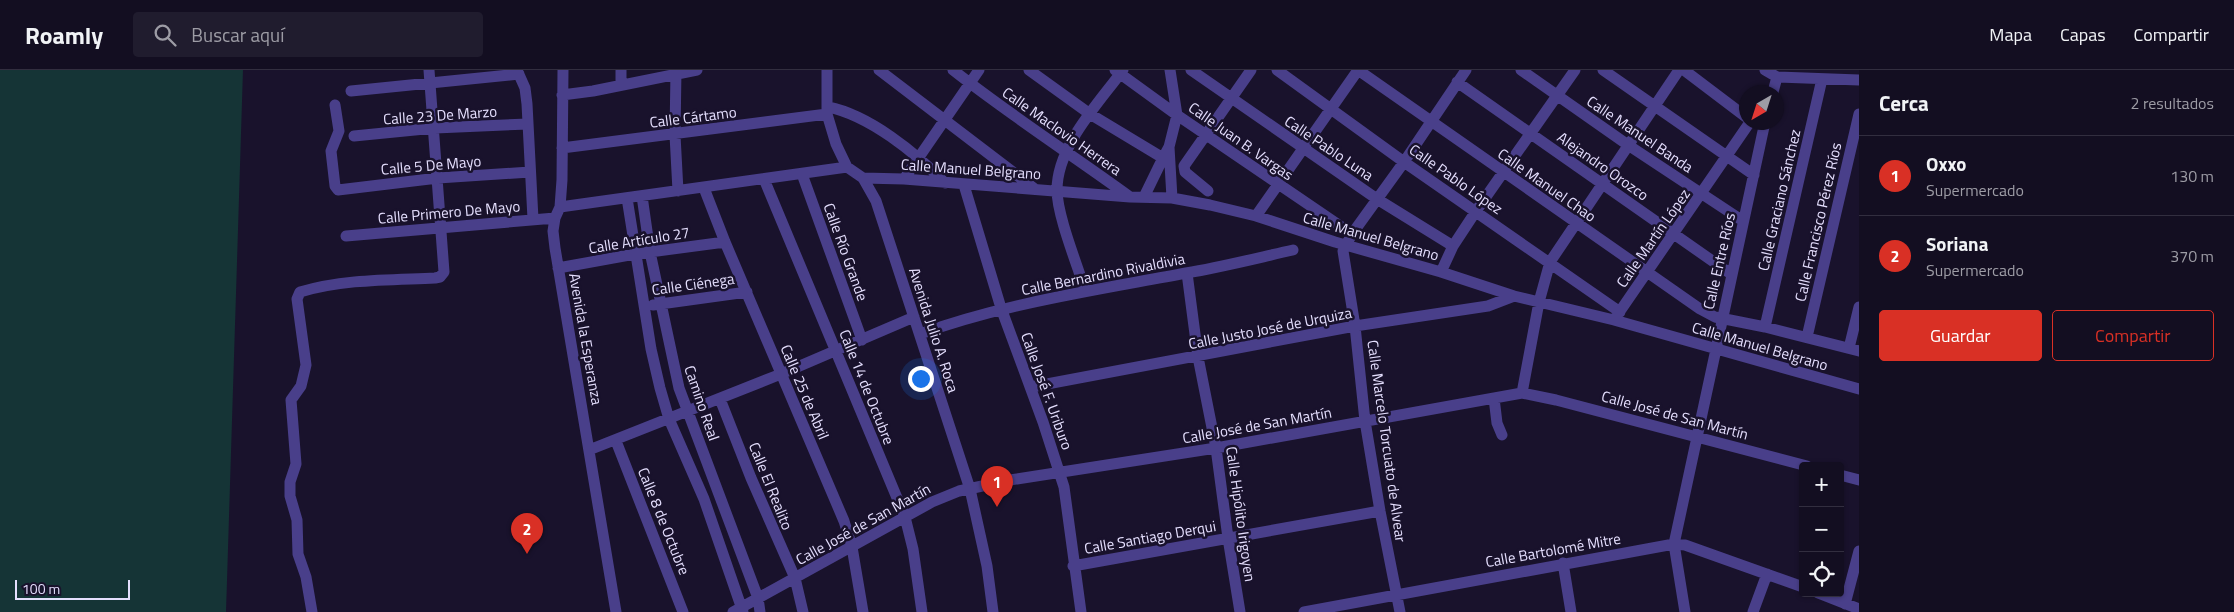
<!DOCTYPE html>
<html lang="es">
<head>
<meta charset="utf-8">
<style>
  :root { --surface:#130e21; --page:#201c2e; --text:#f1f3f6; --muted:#9d9ca5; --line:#322e3f; --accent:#d93025 }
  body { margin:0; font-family:"Titillium Web",sans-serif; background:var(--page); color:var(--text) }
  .controls { position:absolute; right:15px; bottom:15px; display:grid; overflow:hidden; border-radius:5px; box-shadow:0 1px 4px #0004 }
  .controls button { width:45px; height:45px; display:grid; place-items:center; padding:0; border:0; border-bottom:1px solid var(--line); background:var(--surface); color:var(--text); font:25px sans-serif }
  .compass { position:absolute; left:1739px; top:15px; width:45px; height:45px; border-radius:50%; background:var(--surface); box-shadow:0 1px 4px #0004; rotate:219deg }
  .scale { position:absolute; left:15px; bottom:12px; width:115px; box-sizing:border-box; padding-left:5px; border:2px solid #e5dffe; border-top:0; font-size:14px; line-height:18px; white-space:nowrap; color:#e5dffe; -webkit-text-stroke:4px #19122c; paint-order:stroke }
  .you { position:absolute; left:920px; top:308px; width:18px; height:18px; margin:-12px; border:4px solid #fff; border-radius:50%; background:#1a73e8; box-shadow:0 0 0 8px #1a73e833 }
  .badge { display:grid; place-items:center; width:32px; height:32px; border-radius:50%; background:var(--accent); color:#fff; font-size:16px; font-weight:700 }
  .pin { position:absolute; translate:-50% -41px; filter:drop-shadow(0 1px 2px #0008) }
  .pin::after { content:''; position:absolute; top:26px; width:18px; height:15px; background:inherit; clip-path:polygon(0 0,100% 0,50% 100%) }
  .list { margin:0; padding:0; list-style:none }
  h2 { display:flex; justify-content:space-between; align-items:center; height:65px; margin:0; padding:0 20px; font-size:21px }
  h2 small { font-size:16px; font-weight:400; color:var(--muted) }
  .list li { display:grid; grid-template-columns:32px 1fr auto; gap:15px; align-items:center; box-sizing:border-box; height:80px; padding:0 20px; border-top:1px solid var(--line) }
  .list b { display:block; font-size:19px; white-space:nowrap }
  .list p { margin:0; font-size:16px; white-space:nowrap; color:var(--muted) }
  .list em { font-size:16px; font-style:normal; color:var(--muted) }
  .actions { display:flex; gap:10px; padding:15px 20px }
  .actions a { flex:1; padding:11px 0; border:1px solid var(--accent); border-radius:5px; text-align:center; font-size:18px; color:var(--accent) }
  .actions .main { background:var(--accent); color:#fff }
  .icon { flex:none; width:28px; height:28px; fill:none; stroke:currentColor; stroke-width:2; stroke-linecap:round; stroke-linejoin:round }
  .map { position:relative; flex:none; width:1859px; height:542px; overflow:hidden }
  header { display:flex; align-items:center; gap:30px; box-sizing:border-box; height:70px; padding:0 25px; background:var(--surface); border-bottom:1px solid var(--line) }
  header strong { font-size:24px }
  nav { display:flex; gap:28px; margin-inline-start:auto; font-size:18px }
  .search { width:350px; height:45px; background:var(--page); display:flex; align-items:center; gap:12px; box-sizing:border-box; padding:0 18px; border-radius:5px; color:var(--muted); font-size:19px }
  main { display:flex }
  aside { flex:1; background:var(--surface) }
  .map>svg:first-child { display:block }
  .green { fill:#153436 }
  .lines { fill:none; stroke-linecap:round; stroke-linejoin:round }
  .minor { stroke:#493f8a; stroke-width:11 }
  .labels { text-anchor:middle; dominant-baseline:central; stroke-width:5; stroke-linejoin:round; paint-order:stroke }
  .street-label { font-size:15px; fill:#e5dffe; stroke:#19122c }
</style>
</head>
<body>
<header>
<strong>Roamly</strong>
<div class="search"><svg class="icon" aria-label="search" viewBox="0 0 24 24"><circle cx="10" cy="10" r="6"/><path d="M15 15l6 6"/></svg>Buscar aquí</div>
<nav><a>Mapa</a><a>Capas</a><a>Compartir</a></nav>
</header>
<main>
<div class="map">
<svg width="1859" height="542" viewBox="0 0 1859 542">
  <rect width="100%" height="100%" fill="#19122c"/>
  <!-- green -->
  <path class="green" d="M0,0H243L226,542H0Z"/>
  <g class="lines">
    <!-- minor -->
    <path class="minor" d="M517,0L525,18L527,34L533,149
      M563,0L562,110L560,137L555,148L553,161L555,178L616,542
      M676,0L675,65L678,121
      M827,0V44L836,74L847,97L863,108L876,131L970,419L987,496L993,542
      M879,0L1035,119
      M953,0C1010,45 1071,84 1130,127
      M1029,0L1090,44L1163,88L1169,77
      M1115,0L1177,45L1352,164
      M1170,0L1177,45L1169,77L1172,128
      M1191,0L1377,129L1453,176
      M1277,0L1404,92L1620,242
      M1358,0L1700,239L1715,247L1765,257L1859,281
      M1521,0L1628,75L1743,151
      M1603,0L1754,105
      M1684,0L1746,47
      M1765,0L1777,7L1859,10
      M1457,12L1731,204
      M621,15V0
      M351,21L519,4
      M1773,22L1777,7
      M562,25L593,21L697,0
      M335,35L339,61L331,81L335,116L338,120L438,108L530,102
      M828,37C869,45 916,83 945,113
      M354,66L435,58L528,54
      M562,78L827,44
      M802,104L862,270
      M863,108L904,109L1130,127L1172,128L1210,135L1256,146L1335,172L1441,202L1514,226L1614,250L1859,319
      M764,109L905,447L913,479L922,542
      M904,109L979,0
      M964,115L1001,238L1043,352L1064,417L1081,542
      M704,118L725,172L844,451L852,477L863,542
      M1208,121L1185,102L1184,96L1251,0
      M642,126L650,182L679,318L758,528L760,542
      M1144,127L1163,88
      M627,128L651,279L660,318L669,349L704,429L743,542
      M560,137L847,97
      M1256,146L1358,0
      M346,166L555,148
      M558,198L635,184L725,172
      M1441,202L1453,176L1476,141L1575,0
      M1187,203L1198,287L1216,378L1228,468L1240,542
      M1085,220C1077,194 1057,145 1057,120C1057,76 1098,34 1123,0
      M653,235L747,222
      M1616,247L1750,52
      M1765,257L1822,9
      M920,264C1006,233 1096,220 1186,203C1222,197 1257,188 1293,180
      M1807,267L1859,44
      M1849,278L1859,237
      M1031,317L1355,256L1488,236L1514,226
      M1522,323L1539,232L1550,192L1679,0
      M1494,328L1497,353L1502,365
      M720,329L751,408L795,508L803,542
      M616,371L683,542
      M589,380L781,304L914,247
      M1840,405L1859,410
      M1563,493L1571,542
      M1073,496L1380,441
      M1818,523L1859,539
      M1845,534L1859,481
      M312,542L306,507L298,484L297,450L290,426V412L296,394L291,330L301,316L306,295L297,229L300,222C343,209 390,210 435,208L440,207L444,202L429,0
      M733,542L932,432L959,421L1010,410L1216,378L1522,323L1556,330L1807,396
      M1304,542L1674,474L1685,475L1803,517
      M1400,542L1380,441L1365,351L1355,256L1343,181L1352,164L1404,92L1466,0
      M1685,542L1674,474L1765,52
      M1753,542L1767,504"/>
  </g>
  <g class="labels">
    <!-- street labels -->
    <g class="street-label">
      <text transform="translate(440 45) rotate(-4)">Calle 23 De Marzo</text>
      <text transform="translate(693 47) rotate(-7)">Calle Cártamo</text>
      <text transform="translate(1062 61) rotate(35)">Calle Maclovio Herrera</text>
      <text transform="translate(1640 64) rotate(34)">Calle Manuel Banda</text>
      <text transform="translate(1241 71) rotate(35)">Calle Juan B. Vargas</text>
      <text transform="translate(1329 78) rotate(34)">Calle Pablo Luna</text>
      <text transform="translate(431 95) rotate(-5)">Calle 5 De Mayo</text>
      <text transform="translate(1603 96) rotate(35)">Alejandro Orozco</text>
      <text transform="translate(971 99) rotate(4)">Calle Manuel Belgrano</text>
      <text transform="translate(1456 109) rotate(35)">Calle Pablo López</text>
      <text transform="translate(1547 115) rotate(35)">Calle Manuel Chao</text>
      <text transform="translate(1779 130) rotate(-77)">Calle Graciano Sánchez</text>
      <text transform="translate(449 142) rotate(-5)">Calle Primero De Mayo</text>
      <text transform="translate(1818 152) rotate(-77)">Calle Francisco Pérez Ríos</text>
      <text transform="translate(1371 166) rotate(16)">Calle Manuel Belgrano</text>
      <text transform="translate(1653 168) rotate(-55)">Calle Martín López</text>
      <text transform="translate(639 170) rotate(-9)">Calle Artículo 27</text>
      <text transform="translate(846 182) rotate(70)">Calle Río Grande</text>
      <text transform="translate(1719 191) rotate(-77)">Calle Entre Ríos</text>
      <text transform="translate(1103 204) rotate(-11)">Calle Bernardino Rivaldivia</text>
      <text transform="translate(693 214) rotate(-8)">Calle Ciénega</text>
      <text transform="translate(1270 258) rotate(-11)">Calle Justo José de Urquiza</text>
      <text transform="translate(934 260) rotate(72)">Avenida Julio A. Roca</text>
      <text transform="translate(586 269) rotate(80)">Avenida la Esperanza</text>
      <text transform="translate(1760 276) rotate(16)">Calle Manuel Belgrano</text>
      <text transform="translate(867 317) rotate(68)">Calle 14 de Octubre</text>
      <text transform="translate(1047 321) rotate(70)">Calle José F. Uriburo</text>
      <text transform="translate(805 322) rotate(67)">Calle 25 de Abril</text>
      <text transform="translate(702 333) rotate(71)">Camino Real</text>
      <text transform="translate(1675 345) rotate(15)">Calle José de San Martín</text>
      <text transform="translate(1257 355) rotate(-10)">Calle José de San Martín</text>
      <text transform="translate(1387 371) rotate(82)">Calle Marcelo Torcuato de Alvear</text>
      <text transform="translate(771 416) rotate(68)">Calle El Realito</text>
      <text transform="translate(1241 444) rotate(82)">Calle Hipólito Irigoyen</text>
      <text transform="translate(664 451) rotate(68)">Calle 8 de Octubre</text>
      <text transform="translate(863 454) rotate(-29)">Calle José de San Martín</text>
      <text transform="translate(1150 467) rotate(-10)">Calle Santiago Derqui</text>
      <text transform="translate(1553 480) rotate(-10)">Calle Bartolomé Mitre</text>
    </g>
  </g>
</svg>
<div class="controls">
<button>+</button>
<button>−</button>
<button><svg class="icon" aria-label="locate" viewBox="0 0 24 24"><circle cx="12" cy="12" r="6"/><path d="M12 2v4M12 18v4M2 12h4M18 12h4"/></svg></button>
</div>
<svg class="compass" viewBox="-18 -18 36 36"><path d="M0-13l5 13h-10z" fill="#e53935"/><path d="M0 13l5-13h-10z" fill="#9d9ca5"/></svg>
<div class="scale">100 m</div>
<div class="you"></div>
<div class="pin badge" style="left:997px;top:437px">1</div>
<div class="pin badge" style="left:527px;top:484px">2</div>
</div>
<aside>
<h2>Cerca<small>2 resultados</small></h2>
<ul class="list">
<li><span class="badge">1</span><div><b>Oxxo</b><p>Supermercado</p></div><em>130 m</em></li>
<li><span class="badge">2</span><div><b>Soriana</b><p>Supermercado</p></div><em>370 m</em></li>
</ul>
<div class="actions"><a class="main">Guardar</a><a>Compartir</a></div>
</aside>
</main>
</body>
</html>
